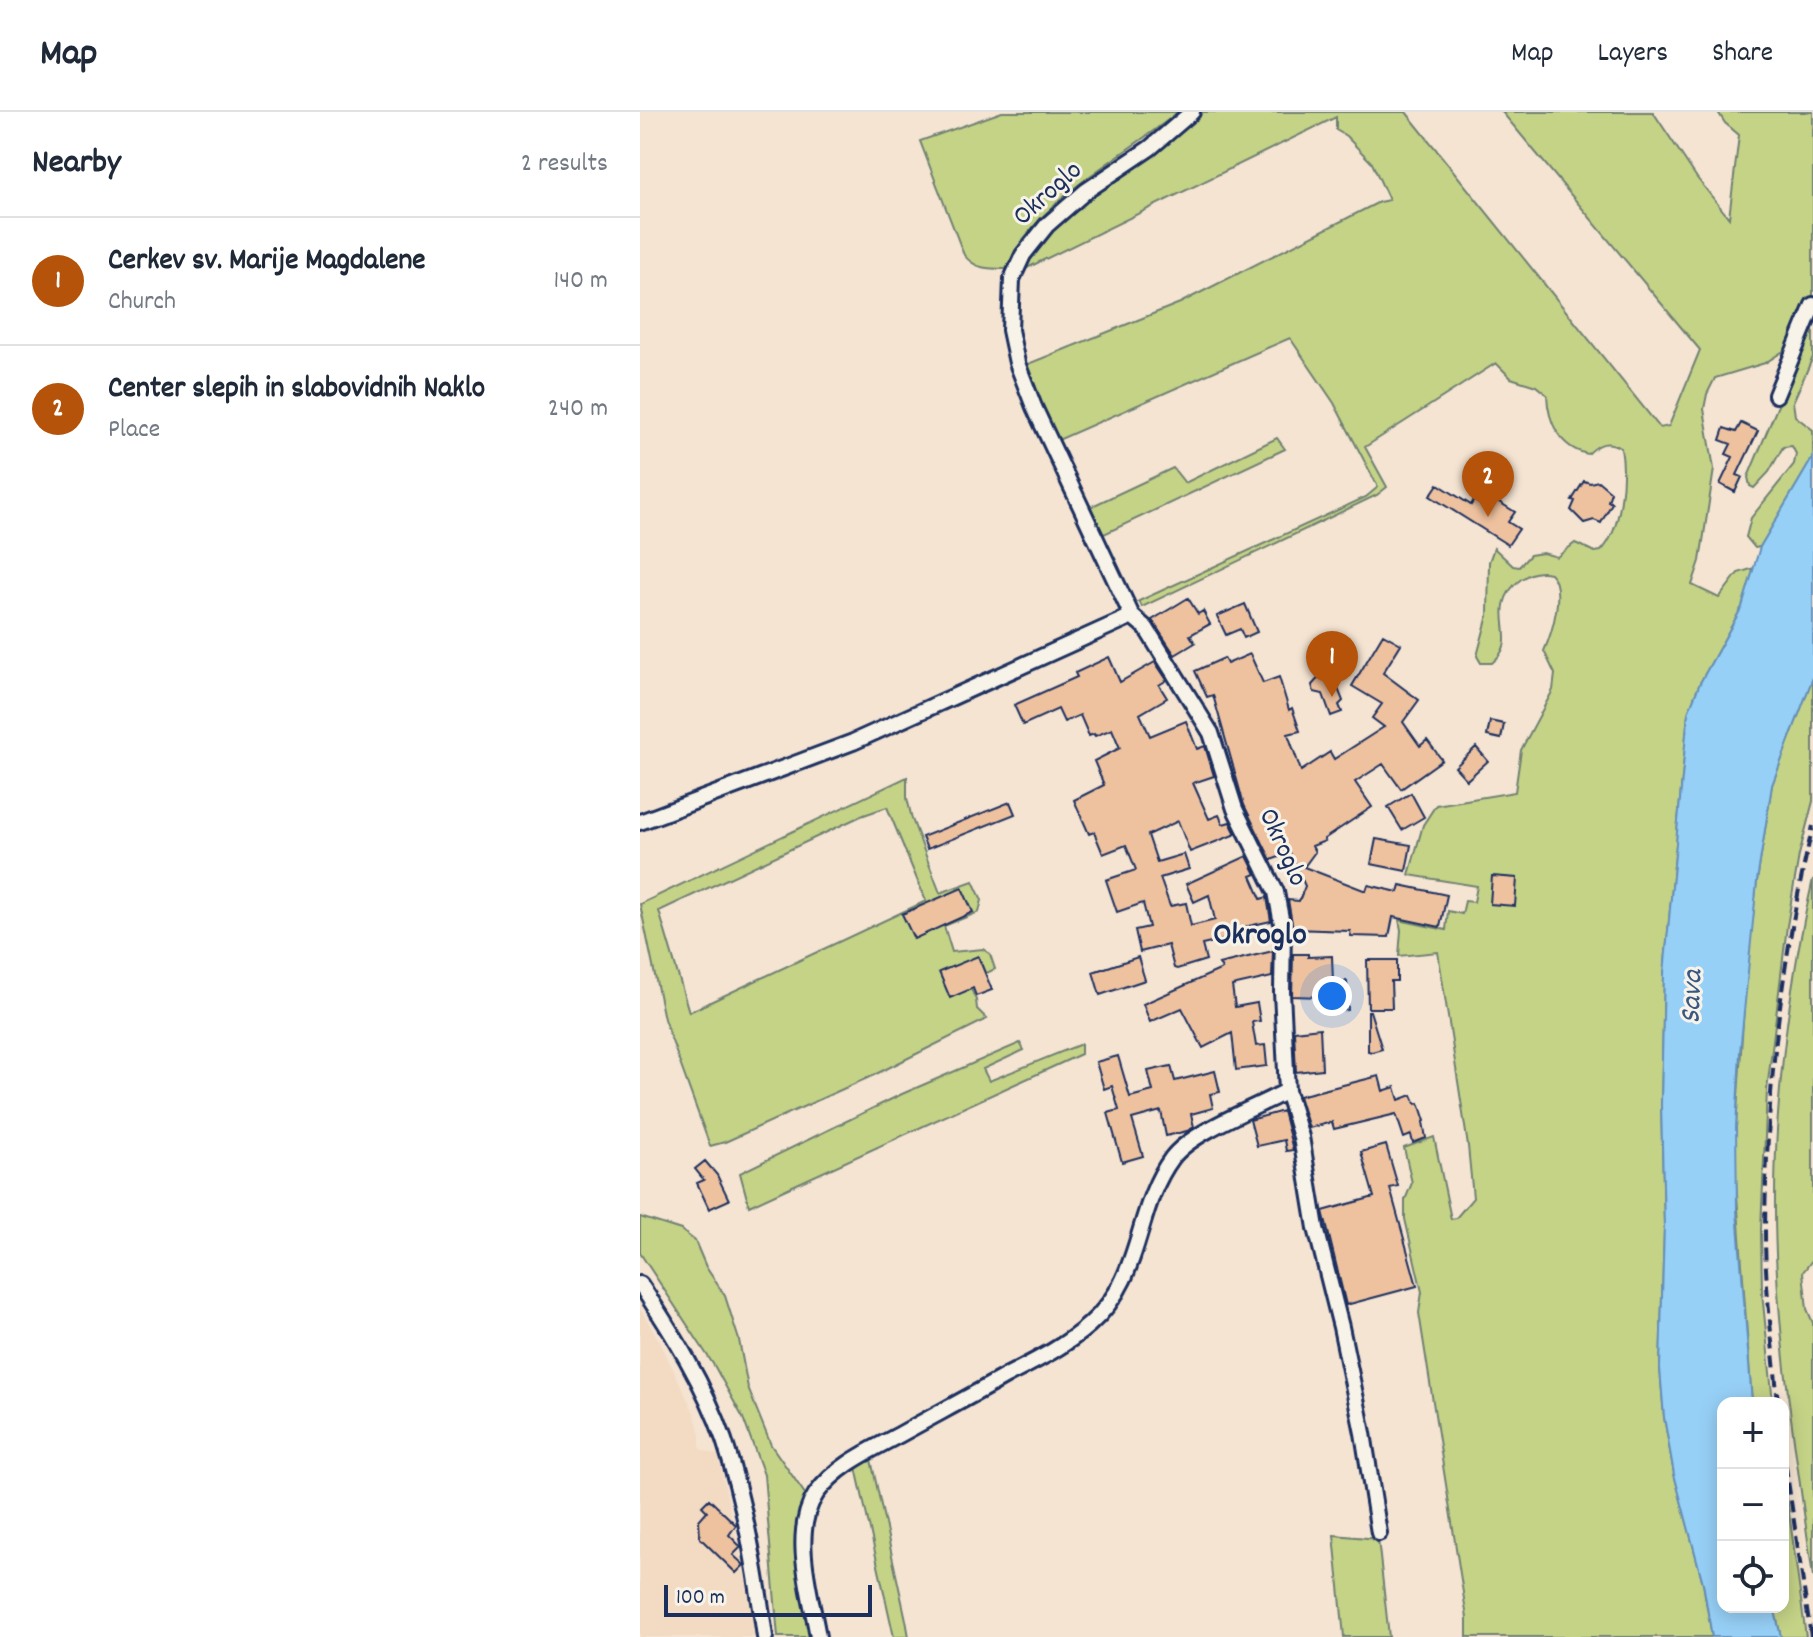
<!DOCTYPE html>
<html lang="en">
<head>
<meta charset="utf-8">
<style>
  :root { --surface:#fff; --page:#f2f2f3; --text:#1f2937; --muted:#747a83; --line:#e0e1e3; --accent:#b45309 }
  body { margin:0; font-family:Dekko,sans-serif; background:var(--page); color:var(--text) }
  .controls { position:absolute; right:24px; bottom:24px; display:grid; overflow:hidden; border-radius:16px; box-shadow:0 4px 20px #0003 }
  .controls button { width:72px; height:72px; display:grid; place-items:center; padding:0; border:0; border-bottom:2px solid var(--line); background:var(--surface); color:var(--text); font:40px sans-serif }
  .scale { position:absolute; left:24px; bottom:20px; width:208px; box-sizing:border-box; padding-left:8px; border:4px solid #1b2f5e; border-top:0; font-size:22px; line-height:28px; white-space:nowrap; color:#1b2f5e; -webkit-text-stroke:6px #f7f3e8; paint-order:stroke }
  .you { position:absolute; left:692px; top:884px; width:28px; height:28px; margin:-20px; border:6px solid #fff; border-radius:50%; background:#1a73e8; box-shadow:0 0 0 12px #1a73e833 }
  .badge { display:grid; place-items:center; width:52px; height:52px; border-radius:50%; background:var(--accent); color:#fff; font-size:26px; font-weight:700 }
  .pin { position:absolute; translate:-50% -66px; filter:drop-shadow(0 2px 4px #0008) }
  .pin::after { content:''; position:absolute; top:42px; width:28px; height:24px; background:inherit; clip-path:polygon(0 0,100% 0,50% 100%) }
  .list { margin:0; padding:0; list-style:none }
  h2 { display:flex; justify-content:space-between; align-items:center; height:104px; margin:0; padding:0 32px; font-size:34px }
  h2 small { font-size:26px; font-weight:400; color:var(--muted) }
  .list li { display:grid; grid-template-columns:52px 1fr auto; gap:24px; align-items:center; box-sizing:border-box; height:128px; padding:0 32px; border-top:2px solid var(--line) }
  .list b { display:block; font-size:30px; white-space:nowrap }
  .list p { margin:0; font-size:26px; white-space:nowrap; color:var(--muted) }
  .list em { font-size:26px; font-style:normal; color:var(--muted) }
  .icon { flex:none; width:44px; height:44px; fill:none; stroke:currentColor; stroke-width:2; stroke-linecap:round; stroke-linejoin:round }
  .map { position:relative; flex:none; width:1173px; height:1525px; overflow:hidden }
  header { display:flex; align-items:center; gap:48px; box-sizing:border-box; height:112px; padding:0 40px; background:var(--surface); border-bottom:2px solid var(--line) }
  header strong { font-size:38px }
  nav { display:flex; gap:44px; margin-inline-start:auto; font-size:28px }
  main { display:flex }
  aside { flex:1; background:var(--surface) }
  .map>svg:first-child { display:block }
  .built { fill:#f3dac3 }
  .green { fill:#c5d387; stroke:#708172; stroke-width:2; fill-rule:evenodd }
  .water { fill:#97d0f7; stroke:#6590ba; stroke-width:2 }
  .building { fill:#efc29f; stroke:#1b2f5e; stroke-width:2 }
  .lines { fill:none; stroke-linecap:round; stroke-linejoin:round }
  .minor-casing { stroke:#1b2f5e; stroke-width:20 }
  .minor { stroke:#f7f3e8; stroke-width:14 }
  .rail { stroke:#1b2f5e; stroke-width:4; stroke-dasharray:12 6; stroke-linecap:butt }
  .labels { text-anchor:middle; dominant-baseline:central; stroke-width:6; stroke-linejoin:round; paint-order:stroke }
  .street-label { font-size:28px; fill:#1b2f5e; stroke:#f7f3e8 }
  .water-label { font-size:30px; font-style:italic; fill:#3a5784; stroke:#f7f3e8 }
  .quarter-label { font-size:32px; font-weight:bold; fill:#1b2f5e; stroke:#f7f3e8 }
</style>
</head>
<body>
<header>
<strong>Map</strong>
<nav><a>Map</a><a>Layers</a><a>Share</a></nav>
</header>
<main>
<aside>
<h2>Nearby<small>2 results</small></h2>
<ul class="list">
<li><span class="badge">1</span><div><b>Cerkev sv. Marije Magdalene</b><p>Church</p></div><em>140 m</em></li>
<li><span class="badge">2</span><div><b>Center slepih in slabovidnih Naklo</b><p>Place</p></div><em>240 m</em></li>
</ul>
</aside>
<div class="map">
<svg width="1173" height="1525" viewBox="0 0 1173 1525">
  <rect width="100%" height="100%" fill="#f5e4d2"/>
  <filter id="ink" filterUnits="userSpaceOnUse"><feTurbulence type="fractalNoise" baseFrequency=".0125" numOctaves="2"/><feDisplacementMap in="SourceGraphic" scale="16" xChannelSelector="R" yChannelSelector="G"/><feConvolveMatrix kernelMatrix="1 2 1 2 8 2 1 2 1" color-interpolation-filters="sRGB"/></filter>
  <g filter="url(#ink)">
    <!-- built -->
    <path class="built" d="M0,1196L20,1230L55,1303L60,1323V1337L78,1343L110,1488L115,1525H0Z"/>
    <!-- green -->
    <path class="green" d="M362,0H538C488,41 425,73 385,125C377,135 372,147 366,157C348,157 335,157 324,143L280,29Z
      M563,0H766L1020,316L1029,314L1060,238L862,0H1013L1057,66L1089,106L1099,23L1085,11L1078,0H1173V245L1153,290L1155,304L1173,318V345L1120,435L1115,436L1106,425L1111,406L1154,352L1156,342L1152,334L1143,335L1129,360L1114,376L1110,374L1108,365L1169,219L1168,208L1159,207L1148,236L1125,251L1075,266L1067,282L1064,297L1074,357L1060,449L1052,473L1079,486L1098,461L1114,456L1102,495L1060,571L1048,601L1024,862L1021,991L1024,1114L1020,1256L1024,1305L1034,1362L1063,1471L1072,1525H827V1506L779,1201L782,1180L765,1107V1088L772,1071L764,1036L794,1025L811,1107L816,1106L833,1086L828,1034L798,840L759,844L761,818L759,808L806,818L808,799L822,802L825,789L834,790L837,774L769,763L783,713L796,693L875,680L881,638L913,578L915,562L904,539C912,521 926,476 910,461C890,456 868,472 864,493C860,516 875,532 852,551H841L837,544L848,503L849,450L854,436L873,454L879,455L890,443L903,441L917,445L935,431L955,440L961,439C982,418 986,364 981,336C967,328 959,331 948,342C919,336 908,309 907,283L896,274L871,266L856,251L725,335L747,375L737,383L502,495L499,489L726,385L738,375L694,291L650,226L416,329L383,254L540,191L739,90L749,88L732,51L706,24L696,18V5L385,157C419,85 507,52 563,0Z
      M637,326L645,337L462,423L448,396L533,356L545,371Z
      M1173,565V689L1159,743L1147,814L1127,978L1121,1118L1122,1180L1133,1291H1112L1096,1069V1015L1106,864L1117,769L1132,673Z
      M267,665V686L272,707L300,781L333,769L342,788L339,800L304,814L312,840L343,837L350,842L355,857L328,870L336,888L337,897L347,907L234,963L85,1030L70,1034L24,907L0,792ZM247,695L286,789L49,900L19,799L221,704Z
      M1173,767V1147L1163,1160L1167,1197L1173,1211V1465C1156,1340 1134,1213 1135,1086C1135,985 1150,865 1173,767Z
      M380,931L384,938L343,957L349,969L441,932V942L109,1094L100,1061L262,982Z
      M0,1105L41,1118L55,1129L66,1155L85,1184L99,1228L108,1276L131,1333L165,1382L162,1396L173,1525H138L124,1363L103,1306L75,1255L0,1141Z
      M230,1343L266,1508L269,1525H254L215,1351Z
      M1143,1357L1166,1525H1141L1134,1495H1143Z
      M694,1423L738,1427L749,1525H704Z"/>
    <!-- water -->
    <path class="water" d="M1173,345V565L1132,673L1117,769L1100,940L1096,1015L1097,1099L1112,1291H1083V1495H1134L1141,1525H1072L1063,1471L1034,1362L1024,1305L1020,1256L1024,1114L1021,991L1024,862L1048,601L1060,571L1102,495L1120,435Z"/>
    <!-- building -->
    <path class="building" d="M1101,311L1118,319L1097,363L1102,365L1095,380L1080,372L1093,345L1086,342L1091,332L1080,328L1084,316L1096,320Z
      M944,369L950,371L958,369L971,380L968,389L972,391L961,411L954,408L944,411L931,398L935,389L932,388Z
      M798,372L831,393L834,388L840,392L846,382L875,400L868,410L879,417L868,433L790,384Z
      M548,486L558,502L563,499L570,512L550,523L555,531L535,543L512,508Z
      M605,492L617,520L604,526L600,517L586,523L577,504Z
      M743,522L761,532L743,561L779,588L763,610L780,634L787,628L802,648L761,677L743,652L715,670L732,695L684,727L685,729L672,734L675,740L664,755L726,779L728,773L758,780L760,773L807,783L800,815L753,805L749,825L711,824L710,819L653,817L648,788L659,789L665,774L650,741L631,748L604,693L573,583L567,585L555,559L584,546L587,552L610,542L623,571L639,565L649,598L652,596L660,619L648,622L661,659L690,640L694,647L744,615L732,606L742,592L712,574Z
      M469,545L480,570L515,550L527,568L519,573L527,586L500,602L510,624L546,609L557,637L565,634L574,664L553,671L569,707L579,703L583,712L590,710L596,722L550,740L538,709L508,723L517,750L544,742L549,757L520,766L530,794L546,791L551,814L575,808L569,783L554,790L546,772L607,744L616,762L611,764L621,787L627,785L631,809L604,815L606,823L562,833L566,848L537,857L534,856L528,833L500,840L495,818L509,815L503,791L477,800L466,768L496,758L486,733L463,742L454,720L449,722L434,688L464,673L454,649L480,636L472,617L455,624L454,622L449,624L440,603L424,610L418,597L383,613L374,593L437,565L435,561Z
      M687,561L693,564L703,589L699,593L702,600L691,604L683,582L674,580L672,573L681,563Z
      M850,609L864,612L861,627L847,624Z
      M836,635L848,649L827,668L815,655Z
      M771,681L784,705L762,718L748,695Z
      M370,690L375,702L287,737L282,725Z
      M736,727L771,733L766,759L731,752Z
      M852,764L877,766L875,794L850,792Z
      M322,776L333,800L274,827L262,802Z
      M633,839L632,865L592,874L595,895L617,891L620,909L612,910L616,934L625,933L627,954L596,958L592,921L563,936L542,896L510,910L503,892L582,857L579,852Z
      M653,842H668V845L692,844L693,869H707L708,898L683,899L682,885L652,884Z
      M338,844L352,878L336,884L333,876L310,886L299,860Z
      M498,845L505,868L460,883L453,860Z
      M727,848H757V869H751L752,896H728Z
      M728,899H730L742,937L732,940L728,939Z
      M680,916L682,957L656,960L654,919Z
      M478,944L490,985L513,979L508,959L531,954L535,969L575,959L580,980L570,982L573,996L551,1002L554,1015L547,1019L526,1024L521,999L492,1007L503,1044L482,1050L468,1001L479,998L472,974L464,977L456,950Z
      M739,964L743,979L755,975L759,988L772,983L776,992L779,991L785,1009L783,1010L786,1026L773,1031L771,1023L764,1026L756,1002L694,1017L692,1010L669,1016L659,984Z
      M643,999L653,1038L646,1039L644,1028L617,1034L610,1008Z
      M746,1033L758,1074L750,1076L777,1174L706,1193L683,1099L734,1085L721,1040Z
      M65,1049L77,1063L89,1088L69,1097L57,1071L64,1068L55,1057Z
      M69,1387L96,1413L89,1423L101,1435L93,1443L104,1453L96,1461L60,1426L59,1408L67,1399L62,1394Z"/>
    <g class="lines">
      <!-- minor casing -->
      <g class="minor-casing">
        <path id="minor" d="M1136,283L1173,193
          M0,710L213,630L492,504L394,295L377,251L370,218L372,167L383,143L407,113L446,79L510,36L552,0
          M647,979L661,1025L676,1116L701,1215L723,1321L739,1421
          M0,1172C32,1220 65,1273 84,1328C105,1392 116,1458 125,1525
          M178,1525C171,1482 150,1421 176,1382C196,1354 229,1339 259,1323C295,1303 331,1284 366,1264C395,1249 424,1235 449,1213C505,1164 493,1099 532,1046C551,1020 617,995 647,979L642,880L643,817L636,780L595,697L571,621L506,516L492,504"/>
      </g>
      <!-- minor -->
      <use href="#minor" class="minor"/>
      <!-- rail -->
      <path class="rail" d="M1138,1291C1133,1235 1125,1177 1125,1120C1126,985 1141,846 1173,714
        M1143,1335L1171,1525"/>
    </g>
  </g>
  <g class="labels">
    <!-- street labels -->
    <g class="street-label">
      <text transform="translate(409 83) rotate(-42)">Okroglo</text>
      <text transform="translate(641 736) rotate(66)">Okroglo</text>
    </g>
    <!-- water labels -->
    <g class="water-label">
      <text transform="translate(1054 885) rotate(-88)">Sava</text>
    </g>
    <!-- quarter labels -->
    <g class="quarter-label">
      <text x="620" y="825">Okroglo</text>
    </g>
  </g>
</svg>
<div class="controls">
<button>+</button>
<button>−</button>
<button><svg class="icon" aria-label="locate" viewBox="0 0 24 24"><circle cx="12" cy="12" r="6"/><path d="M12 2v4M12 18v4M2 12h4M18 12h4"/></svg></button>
</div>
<div class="scale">100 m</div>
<div class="you"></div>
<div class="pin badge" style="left:692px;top:585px">1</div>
<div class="pin badge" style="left:848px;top:405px">2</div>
</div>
</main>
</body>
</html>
